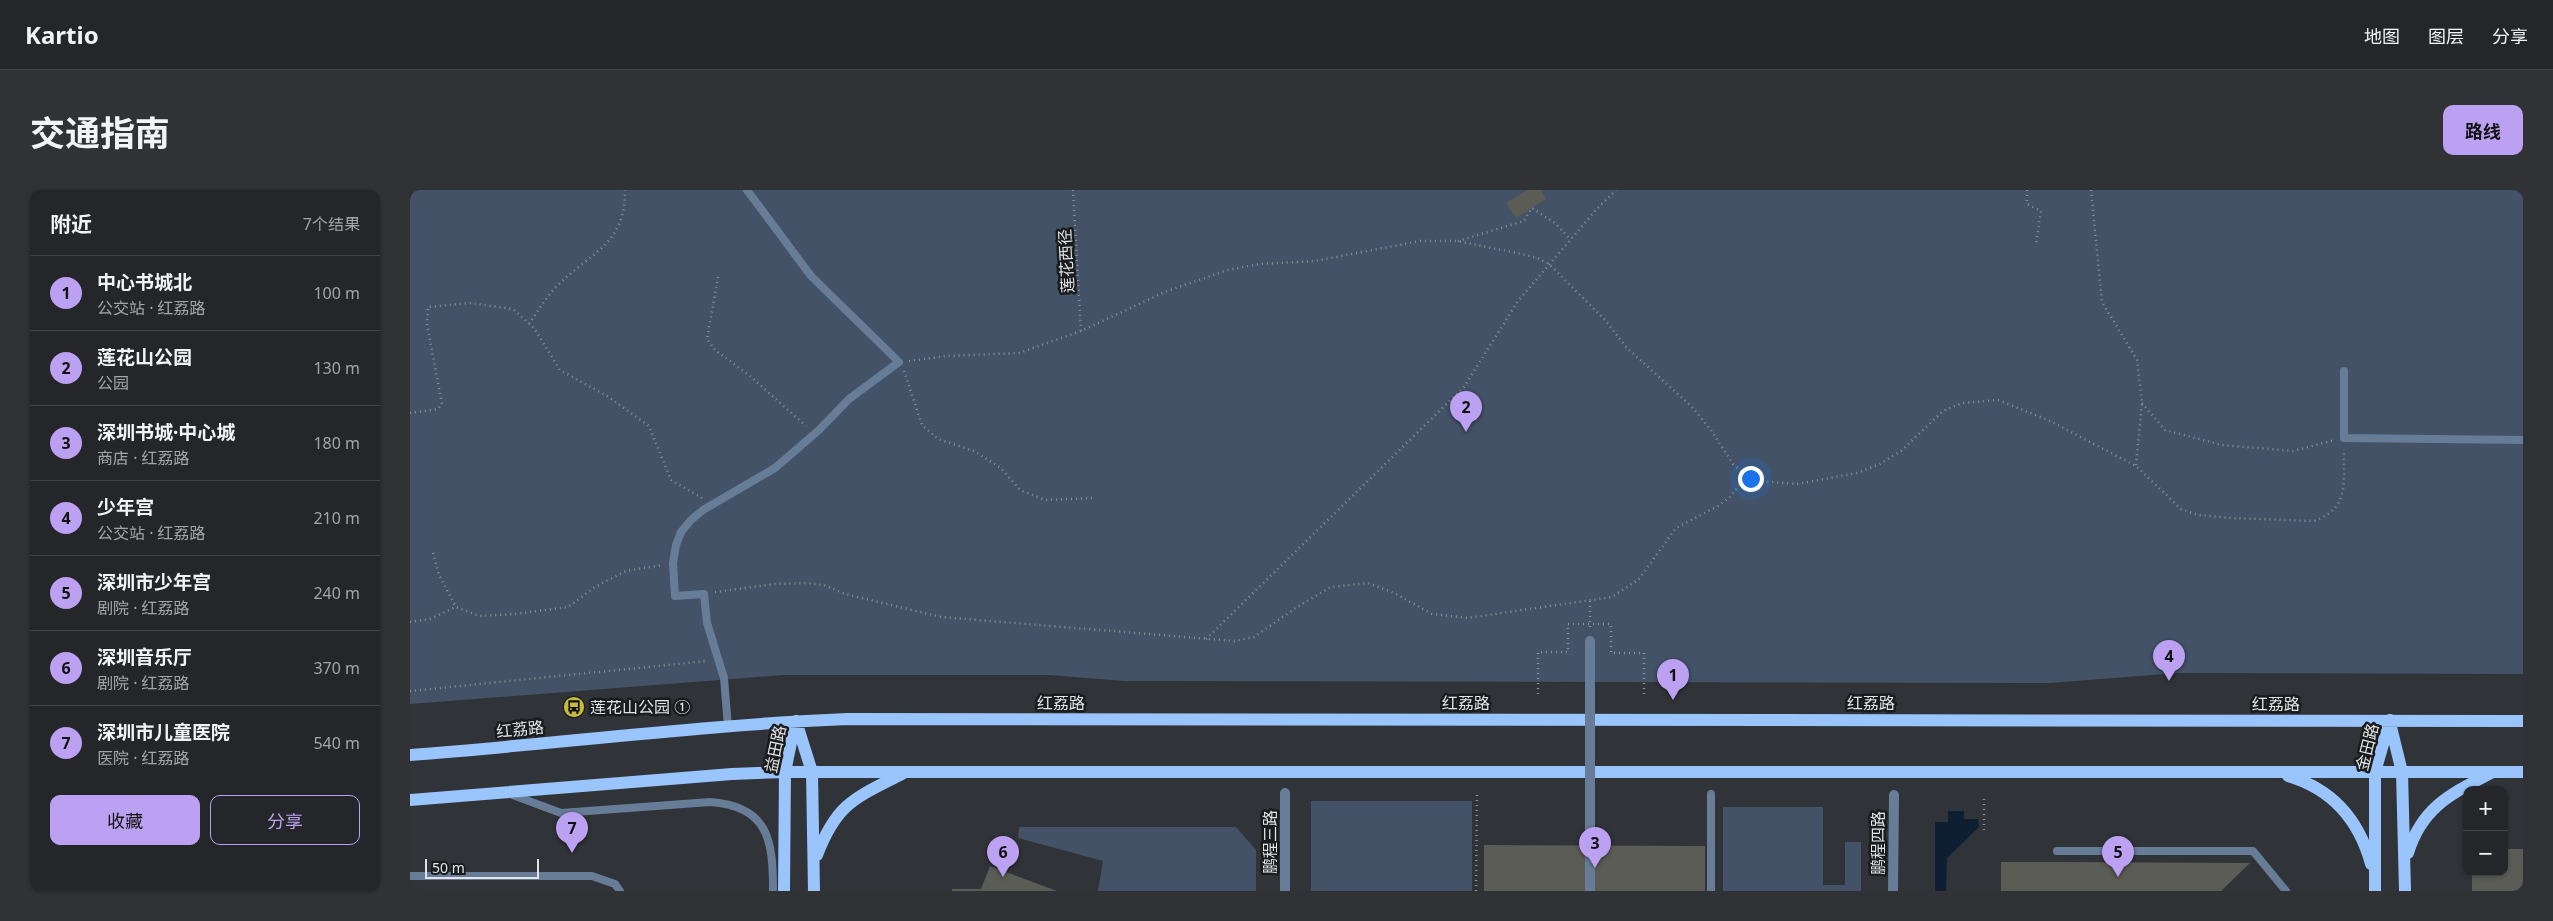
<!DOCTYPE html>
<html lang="zh">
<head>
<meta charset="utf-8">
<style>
  :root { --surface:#242629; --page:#303235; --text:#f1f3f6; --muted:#a3a5a8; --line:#414346; --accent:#bca0f2 }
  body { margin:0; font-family:"Noto Sans","Noto Sans SC",sans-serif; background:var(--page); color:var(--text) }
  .controls { position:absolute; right:15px; bottom:15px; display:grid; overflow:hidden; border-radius:10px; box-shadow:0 1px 4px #0004 }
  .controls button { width:45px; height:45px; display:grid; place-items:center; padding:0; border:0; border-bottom:1px solid var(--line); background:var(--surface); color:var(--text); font:25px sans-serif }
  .scale { position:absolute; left:15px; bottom:12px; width:114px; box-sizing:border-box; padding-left:5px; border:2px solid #e1e3e5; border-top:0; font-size:14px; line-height:18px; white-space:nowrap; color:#e1e3e5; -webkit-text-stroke:4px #191b1d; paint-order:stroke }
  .you { position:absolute; left:1340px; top:288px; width:18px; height:18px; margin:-12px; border:4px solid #fff; border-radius:50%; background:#1a73e8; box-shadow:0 0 0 8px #1a73e833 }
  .badge { display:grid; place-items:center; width:32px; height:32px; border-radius:50%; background:var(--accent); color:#111; font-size:16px; font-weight:700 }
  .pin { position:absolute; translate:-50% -41px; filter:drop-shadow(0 1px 2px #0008) }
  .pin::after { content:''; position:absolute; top:26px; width:18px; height:15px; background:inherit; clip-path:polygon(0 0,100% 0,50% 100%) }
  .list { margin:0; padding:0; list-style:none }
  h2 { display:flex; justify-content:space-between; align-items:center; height:65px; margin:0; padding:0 20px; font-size:21px }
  h2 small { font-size:16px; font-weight:400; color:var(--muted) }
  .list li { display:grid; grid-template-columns:32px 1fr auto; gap:15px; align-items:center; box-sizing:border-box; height:75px; padding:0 20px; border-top:1px solid var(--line) }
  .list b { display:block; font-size:19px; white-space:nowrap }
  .list p { margin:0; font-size:16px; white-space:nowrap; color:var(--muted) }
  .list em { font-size:16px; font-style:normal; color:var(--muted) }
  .actions { display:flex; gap:10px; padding:15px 20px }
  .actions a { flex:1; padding:11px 0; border:1px solid var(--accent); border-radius:10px; text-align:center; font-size:18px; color:var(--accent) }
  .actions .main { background:var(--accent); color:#111 }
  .map { position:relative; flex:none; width:2113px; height:701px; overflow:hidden; border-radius:10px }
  header { display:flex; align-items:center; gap:30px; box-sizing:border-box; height:70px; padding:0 25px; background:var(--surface); border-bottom:1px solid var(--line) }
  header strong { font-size:24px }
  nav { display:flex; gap:28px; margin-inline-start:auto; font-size:18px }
  .intro { display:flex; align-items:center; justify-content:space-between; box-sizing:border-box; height:120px; padding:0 30px }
  h1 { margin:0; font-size:35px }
  .button { padding:12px 22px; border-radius:10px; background:var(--accent); color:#111; font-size:18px; font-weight:700 }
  main { display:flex; gap:30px; padding:0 30px }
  aside { flex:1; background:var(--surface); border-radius:10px; box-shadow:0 1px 4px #0004 }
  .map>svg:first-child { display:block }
  .green { fill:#435267 }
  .water { fill:#0e1f34 }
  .building { fill:#5c5c56 }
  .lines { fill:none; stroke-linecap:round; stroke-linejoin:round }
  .path { stroke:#8e9194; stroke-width:2.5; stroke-dasharray:1 4; stroke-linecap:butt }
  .service { stroke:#677c97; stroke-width:8 }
  .pedestrian { stroke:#677c97; stroke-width:10 }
  .primary { stroke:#9ac4fc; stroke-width:12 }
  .pedestrian-bridge { stroke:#677c97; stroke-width:10 }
  .labels { text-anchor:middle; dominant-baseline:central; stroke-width:5; stroke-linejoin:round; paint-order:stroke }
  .street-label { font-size:16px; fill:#e1e3e5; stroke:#191b1d }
  .poi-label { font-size:16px; fill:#e1e3e5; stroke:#191b1d; text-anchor:start }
</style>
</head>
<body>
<header>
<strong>Kartio</strong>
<nav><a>地图</a><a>图层</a><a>分享</a></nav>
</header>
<div class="intro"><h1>交通指南</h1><a class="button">路线</a></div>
<main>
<aside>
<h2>附近<small>7个结果</small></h2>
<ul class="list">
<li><span class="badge">1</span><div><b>中心书城北</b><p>公交站 · 红荔路</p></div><em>100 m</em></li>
<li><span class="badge">2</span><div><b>莲花山公园</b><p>公园</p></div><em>130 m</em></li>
<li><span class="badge">3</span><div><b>深圳书城·中心城</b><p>商店 · 红荔路</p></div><em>180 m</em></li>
<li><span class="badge">4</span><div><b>少年宫</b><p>公交站 · 红荔路</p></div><em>210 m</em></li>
<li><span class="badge">5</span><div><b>深圳市少年宫</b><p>剧院 · 红荔路</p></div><em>240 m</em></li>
<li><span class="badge">6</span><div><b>深圳音乐厅</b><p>剧院 · 红荔路</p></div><em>370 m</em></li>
<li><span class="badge">7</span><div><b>深圳市儿童医院</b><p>医院 · 红荔路</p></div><em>540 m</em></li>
</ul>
<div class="actions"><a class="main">收藏</a><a>分享</a></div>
</aside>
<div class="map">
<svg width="2113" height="701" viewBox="0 0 2113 701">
  <rect width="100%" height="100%" fill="#303337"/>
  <!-- green -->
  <path class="green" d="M0,0H2113V484L1768,483L1640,493L714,491L639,485H373L0,514Z
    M901,611H1062V701H901Z
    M1313,617H1413V695H1435V652H1451V701H1313Z
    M609,637H826L846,660V701H688L693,671L608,648Z"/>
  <!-- water -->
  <path class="water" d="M1538,621H1554V629H1568L1569,637L1537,668L1536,701H1525V632H1538Z"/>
  <!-- building -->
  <path class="building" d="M1117,0H1131L1136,9L1106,28L1096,13Z
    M1074,655L1295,656V701H1074Z
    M2094,659H2113V701H2062V682H2094Z
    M1591,672H1646L1840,673L1811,701H1591Z
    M580,676L647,701H542V699H571Z"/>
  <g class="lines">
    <!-- path -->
    <path class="path" d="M663,0L671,141
      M1617,0V14L1631,21L1626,54
      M1681,0L1692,112L1727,170L1732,213L1726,275
      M1048,51L1114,31L1122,18L1145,33L1160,49
      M308,87L297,149L305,160L340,186L396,236
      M119,134C128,121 136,107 147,96C180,63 216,54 215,0
      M499,171L536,166L609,163L671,141L757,101L818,80L849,74L905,71L1010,51H1047L1112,64L1127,68L1139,74L1195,130L1216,157L1282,217L1301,240L1323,274L1337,286L1349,291L1387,294L1447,283L1470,274L1491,261L1533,221L1552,213L1588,210L1638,230L1726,276L1771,319L1788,325L1821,328L1904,331C1941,318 1933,291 1934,259
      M494,181L512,235L528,249L564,261L591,278L610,300L635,310L682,308
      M1732,213L1755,240L1812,255L1883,261L1925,250
      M0,223L28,219L32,214L17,134L18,117L59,113L103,119L124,138L150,180L197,206L239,236L261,290L292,308
      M23,363L29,385L46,417L69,426L105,424L158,417L185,397L216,381L252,375
      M305,402L365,394L397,393L414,395L435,404L531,427L824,451L844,447L890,415L921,397L958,393L984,403L1022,424L1057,428L1202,407L1229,389L1266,338L1308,316L1320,307L1337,286
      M1180,411V439
      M0,432L20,429L46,417
      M796,449L1054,197L1108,111L1185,21L1206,0
      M0,501L297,471
      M1128,504V462H1158V434H1201V463H1234V504
      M1574,640V605
      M1066,701L1067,603"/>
    <!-- service -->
    <path class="service" d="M1934,181V248L2113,250
      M318,537L314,488L297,433L294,404L265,406L263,373L266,355L271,342L281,330L293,320L365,278L409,240L439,209L489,172L401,86L337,0
      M100,604L151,623L300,612C359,616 363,651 363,701
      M1301,604V701
      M1647,661H1843L1876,701
      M0,686H182L205,694L210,701"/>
    <!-- pedestrian -->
    <path class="pedestrian" d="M875,701V603
      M1180,701V655
      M1483,701L1484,605"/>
    <!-- primary -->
    <path class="primary" d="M386,531L402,582L404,701
      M1980,533L1992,582L1995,701
      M0,565C146,554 291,535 437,529L2113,531
      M1878,586C1922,599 1949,630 1961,674
      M0,610L322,584L375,582H2113
      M1998,663C2012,617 2041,604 2081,583
      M407,665C427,613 445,608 492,584
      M374,701L375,582L385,533
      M1965,701V582L1980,530"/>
    <!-- pedestrian-bridge -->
    <path class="pedestrian-bridge" d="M1180,655V451"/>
  </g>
  <!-- icons -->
  <defs>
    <g id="bus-disc" transform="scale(1.125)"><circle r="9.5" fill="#c7bb3c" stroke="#191b1d"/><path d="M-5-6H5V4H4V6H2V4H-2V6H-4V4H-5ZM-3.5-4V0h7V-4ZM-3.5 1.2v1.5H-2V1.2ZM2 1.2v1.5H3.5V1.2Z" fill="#111"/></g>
  </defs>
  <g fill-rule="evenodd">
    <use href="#bus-disc" x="164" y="517"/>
  </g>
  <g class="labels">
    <!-- street labels -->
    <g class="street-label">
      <text transform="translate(656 71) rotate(-93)">莲花西径</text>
      <text x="651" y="513">红荔路</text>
      <text x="1056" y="513">红荔路</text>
      <text x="1461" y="513">红荔路</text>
      <text x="1866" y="514">红荔路</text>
      <text transform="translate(110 539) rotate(-6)">红荔路</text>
      <text transform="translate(1957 557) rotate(-76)">金田路</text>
      <text transform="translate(365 559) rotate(-78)">益田路</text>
      <text transform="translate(860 652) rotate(-90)">鹏程三路</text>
      <text transform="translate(1468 653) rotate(-90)">鹏程四路</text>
    </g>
    <!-- poi labels -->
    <g class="poi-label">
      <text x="180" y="517">莲花山公园 ①</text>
    </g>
  </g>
</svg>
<div class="controls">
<button>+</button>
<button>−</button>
</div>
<div class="scale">50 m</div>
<div class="you"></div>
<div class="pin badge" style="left:1263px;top:510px">1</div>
<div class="pin badge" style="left:1056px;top:242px">2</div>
<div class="pin badge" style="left:1185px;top:678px">3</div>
<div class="pin badge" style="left:1759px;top:491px">4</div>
<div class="pin badge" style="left:1708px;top:687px">5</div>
<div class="pin badge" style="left:593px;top:687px">6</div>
<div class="pin badge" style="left:162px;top:663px">7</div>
</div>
</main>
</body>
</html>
